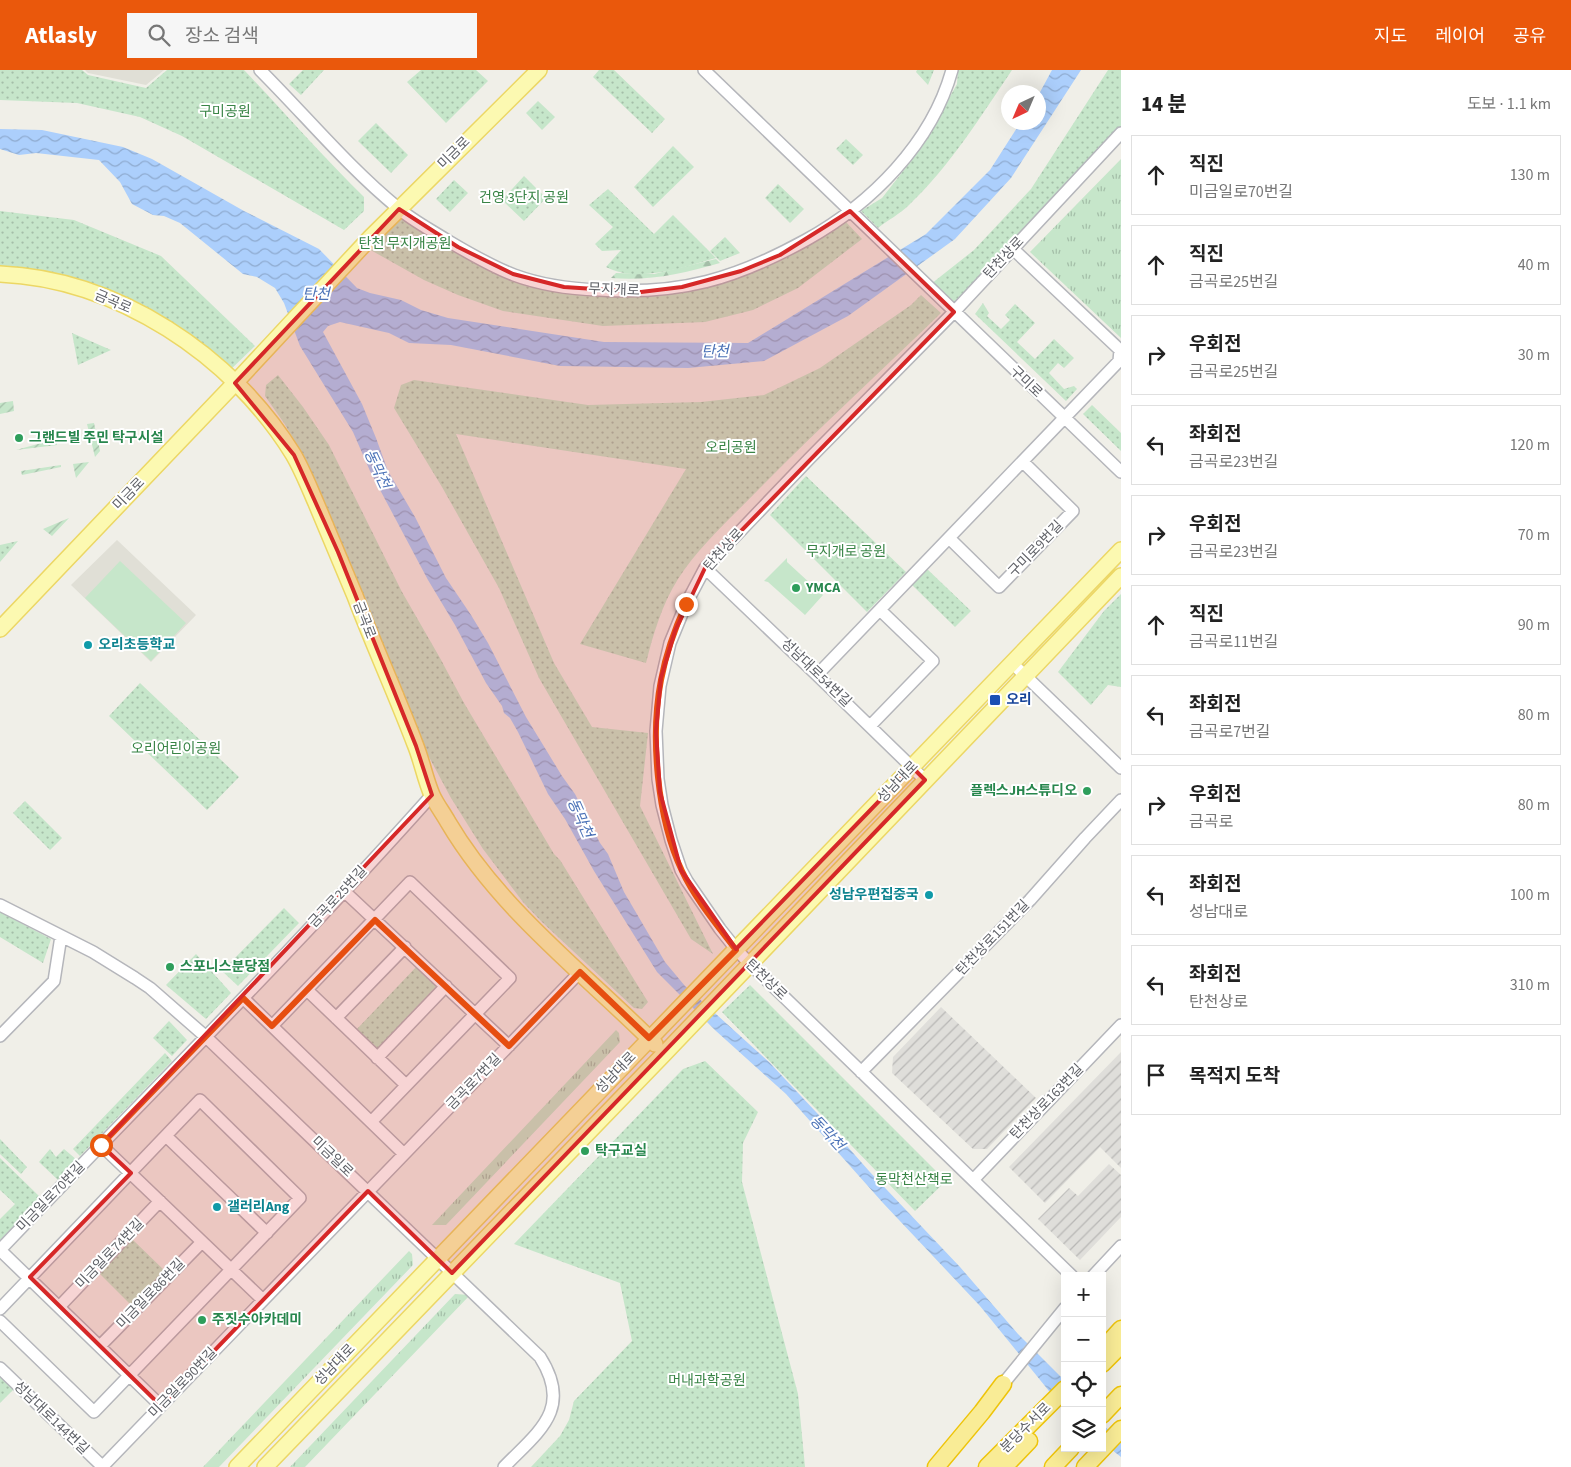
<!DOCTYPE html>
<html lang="ko">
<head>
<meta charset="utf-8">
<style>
  :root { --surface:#fff; --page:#f6f6f6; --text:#222; --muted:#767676; --line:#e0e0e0; --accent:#ea580c }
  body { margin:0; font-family:"Source Sans 3","Noto Sans KR",sans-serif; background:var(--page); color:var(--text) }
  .controls { position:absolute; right:15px; bottom:15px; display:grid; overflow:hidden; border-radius:0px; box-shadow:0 5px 20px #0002 }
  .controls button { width:45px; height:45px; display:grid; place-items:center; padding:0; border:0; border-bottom:1px solid var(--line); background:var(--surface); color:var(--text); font:25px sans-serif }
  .compass { position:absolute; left:1001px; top:15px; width:45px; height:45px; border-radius:50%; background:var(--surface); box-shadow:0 5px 20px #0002; rotate:224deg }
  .stop { position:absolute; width:15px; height:15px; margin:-11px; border:4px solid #ea580c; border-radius:50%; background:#fff }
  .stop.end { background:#ea580c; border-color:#fff; box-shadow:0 1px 5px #0008 }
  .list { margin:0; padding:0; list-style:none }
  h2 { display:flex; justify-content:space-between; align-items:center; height:65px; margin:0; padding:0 20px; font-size:21px }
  h2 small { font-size:16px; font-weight:400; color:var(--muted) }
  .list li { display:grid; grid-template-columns:32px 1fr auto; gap:15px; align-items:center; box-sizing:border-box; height:80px; margin:0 10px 10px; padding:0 10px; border:1px solid var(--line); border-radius:0px }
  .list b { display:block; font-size:19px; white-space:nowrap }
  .list p { margin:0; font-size:16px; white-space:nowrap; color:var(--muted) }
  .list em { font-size:16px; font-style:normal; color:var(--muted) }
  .icon { flex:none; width:28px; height:28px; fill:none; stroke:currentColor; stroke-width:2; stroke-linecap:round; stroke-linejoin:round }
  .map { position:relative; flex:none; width:1121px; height:1397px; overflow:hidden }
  header { display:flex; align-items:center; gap:30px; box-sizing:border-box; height:70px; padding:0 25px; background:var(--accent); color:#fff }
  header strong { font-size:24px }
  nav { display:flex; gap:28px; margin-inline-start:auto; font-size:18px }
  .search { width:350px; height:45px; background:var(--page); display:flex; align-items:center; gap:12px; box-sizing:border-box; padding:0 18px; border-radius:0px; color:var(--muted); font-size:19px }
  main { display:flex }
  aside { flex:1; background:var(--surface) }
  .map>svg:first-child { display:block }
  .industrial { fill:url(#industrial-furrows) }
  .education { fill:#e0dfd6 }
  .grass { fill:url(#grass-tufts) }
  .forest { fill:url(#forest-firs) }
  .park { fill:url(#park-dots) }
  .garden { fill:url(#garden-furrows) }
  .pitch { fill:#c6e6ca }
  .water { fill:url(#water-waves) }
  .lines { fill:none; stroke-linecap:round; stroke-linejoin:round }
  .minor-casing { stroke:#b5b6bb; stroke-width:14 }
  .major-casing { stroke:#ecd765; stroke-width:18 }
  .highway-casing { stroke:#eec40a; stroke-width:19 }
  .minor { stroke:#fff; stroke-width:11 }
  .major { stroke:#fcf9b1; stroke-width:15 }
  .highway { stroke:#f9ec96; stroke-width:16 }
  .route { stroke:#ea580c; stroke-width:6 }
  .marked { fill:#d62828; fill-opacity:0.2; stroke:#d62828; stroke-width:4; stroke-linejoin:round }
  .leisure-dot { fill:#2e9e5b; stroke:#fff; stroke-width:2 }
  .culture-dot { fill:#0f9aa8; stroke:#fff; stroke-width:2 }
  .transit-dot { fill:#1a4fb4; stroke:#fff; stroke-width:2 }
  .labels { text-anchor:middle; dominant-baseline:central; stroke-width:4; stroke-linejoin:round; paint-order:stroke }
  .park-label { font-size:14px; fill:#398446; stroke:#fff }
  .street-label { font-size:14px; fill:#5f6167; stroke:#fff }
  .leisure-label { font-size:14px; font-weight:bold; fill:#27864d; stroke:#fff; text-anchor:start }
  .culture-label { font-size:14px; font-weight:bold; fill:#0d838f; stroke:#fff; text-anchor:start }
  .transit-label { font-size:14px; font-weight:bold; fill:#164399; stroke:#fff; text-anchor:start }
  .water-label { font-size:15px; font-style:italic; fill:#4b72b7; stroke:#fff }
</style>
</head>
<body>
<header>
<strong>Atlasly</strong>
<div class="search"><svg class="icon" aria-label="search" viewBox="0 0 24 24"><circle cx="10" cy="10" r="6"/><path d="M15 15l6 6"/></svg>장소 검색</div>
<nav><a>지도</a><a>레이어</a><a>공유</a></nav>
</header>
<main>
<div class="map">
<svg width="1121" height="1397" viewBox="0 0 1121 1397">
  <defs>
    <pattern id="industrial-furrows" width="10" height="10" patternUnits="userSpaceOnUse" patternTransform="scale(1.25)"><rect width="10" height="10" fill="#dfdeda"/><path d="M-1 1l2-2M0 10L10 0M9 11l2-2" fill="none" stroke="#b8b7b5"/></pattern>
    <pattern id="grass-tufts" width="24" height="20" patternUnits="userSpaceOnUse" patternTransform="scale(1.25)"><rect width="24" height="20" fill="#c6e6ca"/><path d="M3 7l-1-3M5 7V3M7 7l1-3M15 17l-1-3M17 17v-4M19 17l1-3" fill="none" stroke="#a4bea8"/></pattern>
    <pattern id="forest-firs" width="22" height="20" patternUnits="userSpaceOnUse" patternTransform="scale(1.25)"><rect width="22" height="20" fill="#c6e6ca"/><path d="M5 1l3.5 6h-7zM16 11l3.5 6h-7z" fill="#a4bea8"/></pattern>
    <pattern id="park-dots" width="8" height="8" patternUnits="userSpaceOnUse" patternTransform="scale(1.25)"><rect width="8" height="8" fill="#c6e6ca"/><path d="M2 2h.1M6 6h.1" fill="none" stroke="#a4bea8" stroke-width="1.8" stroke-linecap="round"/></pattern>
    <pattern id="garden-furrows" width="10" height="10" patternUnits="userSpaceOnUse" patternTransform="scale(1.25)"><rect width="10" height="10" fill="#c6e6ca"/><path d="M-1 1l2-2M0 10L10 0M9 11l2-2" fill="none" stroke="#a4bea8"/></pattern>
    <pattern id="water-waves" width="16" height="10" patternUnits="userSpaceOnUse" patternTransform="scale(1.25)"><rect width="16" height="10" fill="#accffc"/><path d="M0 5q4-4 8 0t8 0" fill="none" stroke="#8fabd0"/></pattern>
  </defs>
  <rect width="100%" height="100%" fill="#f0efe8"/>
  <!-- industrial -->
  <path class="industrial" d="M941,937L1036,1028L987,1079H973L892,1003L893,987Z
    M1121,982V1098L1100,1077L1045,1133L1009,1097Z
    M1109,1094L1121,1105V1147L1080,1190L1038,1149L1069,1118L1078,1126Z"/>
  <!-- education -->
  <path class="education" d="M85,0H164L146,15L88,3Z
    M117,470L196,545L151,592L71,515Z"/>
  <!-- grass -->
  <path class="grass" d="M1121,89V268L1030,182Z
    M616,960L619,963L620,972L446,1155H432Z
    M409,1181L412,1184L413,1195L219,1397H203Z
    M455,1224L470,1225L305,1397H290Z"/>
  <!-- forest -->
  <path class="forest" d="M716,189L720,193C682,204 651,211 611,208L616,203L654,204Z"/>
  <!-- park -->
  <path class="park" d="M0,0H82L88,5L146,18L167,0H244C284,42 322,86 364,127V141L344,160L182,66L140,47L77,33L0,30Z
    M303,0H324L301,25L289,14Z
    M421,0H476L488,11L446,53L407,12Z
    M599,0H614L665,49L652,63L593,7Z
    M917,0H934L928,15L916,2Z
    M958,0H1012C981,46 950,96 909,135C900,144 888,150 878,158L861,141L882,128L922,77L957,14Z
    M1108,0H1121V59L953,235L931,214L974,180L1031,119Z
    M538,31L555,47L542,60L526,43Z
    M376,53L408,85L391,103L358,71Z
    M846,69L863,85L853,95L836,79Z
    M673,76L694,97L653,137L634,117Z
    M524,106L546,128L524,151L502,130Z
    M454,110L468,123L450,142L436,129Z
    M778,114L804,139L790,153L765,128Z
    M608,119L654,164L673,145L716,188C683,197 638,214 606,197L621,180L602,181L595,174L613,157L589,135Z
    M0,141L74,150L161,186L255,276L226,304L137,241L61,204L0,200Z
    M399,144L510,208L640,227L689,221L722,214L743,206L782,189L815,172L846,152L862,169L798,218L753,240L705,252L603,256L503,241L458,225L424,210L367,178Z
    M725,167L740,183L720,191L710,181Z
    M921,225L941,243C880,302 818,359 759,419C731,448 700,475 678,509C662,534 653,565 646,593L580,574L686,399L456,364L554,593L592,657L648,663L640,736L713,884L691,869L539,608L499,518L442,417L394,338L401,315L414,310L588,335L701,332L764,325L820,298L911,235Z
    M983,233L989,243L987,246L1001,259L1010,250L1005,245L1015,234L1035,253L1017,272L1035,289L1054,269L1074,288L1064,298L1058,293L1049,303L1064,319L1074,316L1077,319L1066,331L975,244Z
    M72,263L111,280L78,295Z
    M278,305L303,337L329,375L402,522L440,588L464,633L554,784L560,790L648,932L642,939L634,938L541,851L523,832L483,779L451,728L421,672L305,388L284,353L265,326L266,315Z
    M1092,335L1121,363V381L1083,344Z
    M806,406L906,502L867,542L770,445Z
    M18,471L0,492V475Z
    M925,497L971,541L955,557L910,513Z
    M1121,524V617L1108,615L1091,635L1058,602L1104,541Z
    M140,613L239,707L207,740L109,646Z
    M25,731L62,768L50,780L13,743Z
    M284,838L299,853L238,916L222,901Z
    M0,842L51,869L43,893L0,867Z
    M196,884L231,923L206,949L166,915Z
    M419,894L443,916L381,982L357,959Z
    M750,915L946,1111L915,1141L722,942Z
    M169,951L187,970L172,986L153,968Z
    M165,983L172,991L80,1086L73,1079Z
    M705,991L758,1042L743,1073L742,1112L798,1324L805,1397H531L560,1366L569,1350L574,1331L632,1271L620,1213L514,1174L683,999Z
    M0,1069L27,1097L21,1104L0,1084Z
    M50,1079L56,1087L64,1079L77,1090L58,1110L39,1092Z
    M0,1088L41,1128L0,1170V1149L15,1134L0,1120Z
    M132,1169L167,1203L134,1238L99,1203Z
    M0,1305L14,1319L0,1333Z"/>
  <!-- garden -->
  <path class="garden" d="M13,331L14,341L0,344V333Z
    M94,353L100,381L95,387L87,354Z
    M56,369L57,375L16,380Z
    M89,392L76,408L73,394Z
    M61,395V397L22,405L21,401Z
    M69,448L52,466L43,459Z"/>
  <!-- pitch -->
  <path class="pitch" d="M787,488V492L823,525L805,545L768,512L764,511Z
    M120,491L186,553L151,591L85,528Z"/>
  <!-- water -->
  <path class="water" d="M1052,0H1081L1011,108L955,169L848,246L764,291L688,298L560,296L451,275L409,273L389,263L340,252L328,256L323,262L362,334L376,368L388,401L415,447L446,508L471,545L488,573L526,647L562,706L575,724L600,773L608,784L624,822L665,892L685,916L769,992L832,1059L869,1101L960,1197L1018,1264L1065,1311V1333L1049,1321L980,1236L883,1133L786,1024L716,961L657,902L594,801L565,749L548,724L518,662L510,648L504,643L502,636L486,613L455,555L428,510L370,401L353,362L300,276L284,233L275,218L257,207L243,204L180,153L164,146L153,145L132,134L120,112L99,90L36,83L19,85L0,79V59L42,60L123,77L152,89L244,141L319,179L357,218L370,223L401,230L421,240L448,248L604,272L748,273L926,164L990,100L1020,53L1038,52L1039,24Z
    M1102,1354L1121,1371V1387L1102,1372Z"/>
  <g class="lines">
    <!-- minor casing -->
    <g class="minor-casing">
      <path id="minor" d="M260,0C306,46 348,97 398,138C412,150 429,159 445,169C467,182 490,196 514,205C541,215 570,219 599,220C681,225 735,209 806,170C871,134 932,73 952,0
        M704,0L1121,402
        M949,468L999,517L1073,441L1023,392
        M705,498L817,605L925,710
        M1012,593L1121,698
        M817,605L1119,291L1120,280L1013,179
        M870,656L933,591L880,540
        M344,821L509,976
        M0,835L93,882L135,908L150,918L205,966L540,1287C573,1339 539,1361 504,1397
        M307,920L406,1015
        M243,928L404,1084
        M336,948L405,877
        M272,956L410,812L510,908L371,1052
        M0,966L54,911L61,866
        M377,988L446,916
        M861,1002L1030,830L1085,768L1121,730
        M166,1066L267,1163
        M101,1075L263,1230
        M973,1110L1121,955
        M0,1180C144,1029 293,881 432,725
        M0,1180L161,1336
        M1072,1206L749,893L736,879L720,859L687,811L681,800L671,770L662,735L658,709L656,661L660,616L670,573L686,534L705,498L809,389L954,242L1121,63
        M1093,1206L1121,1176
        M59,1237L160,1131
        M0,1239L200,1030L300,1128L94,1342L0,1251
        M100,1276L202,1172
        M0,1298L103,1397
        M1003,1314L1065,1238
        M102,1397L580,902"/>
    </g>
    <!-- major casing -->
    <g class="major-casing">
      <path id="major" d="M0,204C117,209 232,285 293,384C302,399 309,417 316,433C329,464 342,495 355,526C374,576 396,624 415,674C422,691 425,709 432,725C436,734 443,743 448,752C500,840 584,903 655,974
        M0,559L235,313L370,168L539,0
        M237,1397L1121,480
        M265,1397L664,984L1121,506"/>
    </g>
    <!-- highway casing -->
    <g class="highway-casing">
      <path id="highway" d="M1102,1280L1121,1259
        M1102,1294L1121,1275
        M1102,1345L1121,1325
        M936,1397L982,1342L1003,1314
        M987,1397L1065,1319
        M1004,1397L1029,1371
        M1053,1397L1071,1378
        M1085,1397L1121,1359"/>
    </g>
    <!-- minor -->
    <use href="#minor" class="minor"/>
    <!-- major -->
    <use href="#major" class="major"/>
    <!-- highway -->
    <use href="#highway" class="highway"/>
  </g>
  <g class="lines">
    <!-- route -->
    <path class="route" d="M101,1075L243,928L272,956L375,850L509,976L580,902L649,968L736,880C717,855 695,829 682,801C657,749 650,666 661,610C666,583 675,558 686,534"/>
  </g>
  <!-- marked area -->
  <path class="marked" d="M399,139L458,177L513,204L564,217L641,222L682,217L741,201L780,185L850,141L954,242L705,498L675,561L661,608L656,661L660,722L681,800L736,879L912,697L925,710L452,1203L368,1121L161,1336L30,1207L131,1103L101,1075L432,725L416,676L338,482L294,385L235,313Z"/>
  <!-- markers -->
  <g class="leisure-dot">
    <circle cx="19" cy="368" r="5"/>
    <circle cx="796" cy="518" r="5"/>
    <circle cx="1087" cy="721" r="5"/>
    <circle cx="170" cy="897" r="5"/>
    <circle cx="585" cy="1081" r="5"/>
    <circle cx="202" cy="1250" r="5"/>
  </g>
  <g class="culture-dot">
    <circle cx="88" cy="575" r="5"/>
    <circle cx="929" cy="825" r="5"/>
    <circle cx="217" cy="1137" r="5"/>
  </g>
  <rect class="transit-dot" x="989" y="624" width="12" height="12" rx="2.5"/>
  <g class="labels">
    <!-- park labels -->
    <g class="park-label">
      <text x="225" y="42">구미공원</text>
      <text x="524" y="128">건영 3단지 공원</text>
      <text x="405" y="174">탄천 무지개공원</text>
      <text x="731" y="378">오리공원</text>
      <text x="846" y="482">무지개로 공원</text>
      <text x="176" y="679">오리어린이공원</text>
      <text x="914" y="1110">동막천산책로</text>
      <text x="707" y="1311">머내과학공원</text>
    </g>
    <!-- street labels -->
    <g class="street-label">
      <text transform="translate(454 83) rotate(-45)">미금로</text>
      <text transform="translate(1004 188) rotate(-47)">탄천상로</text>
      <text transform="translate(614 220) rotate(2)">무지개로</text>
      <text transform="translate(113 232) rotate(23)">금곡로</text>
      <text transform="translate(1026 312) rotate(44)">구미로</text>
      <text transform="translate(129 424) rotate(-46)">미금로</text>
      <text transform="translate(1036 479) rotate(-46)">구미로9번길</text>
      <text transform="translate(724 480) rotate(-48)">탄천상로</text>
      <text transform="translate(364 550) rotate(69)">금곡로</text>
      <text transform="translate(816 603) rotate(44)">성남대로54번길</text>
      <text transform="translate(898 712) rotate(-46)">성남대로</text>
      <text transform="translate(338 827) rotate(-47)">금곡로25번길</text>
      <text transform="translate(993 868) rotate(-46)">탄천상로151번길</text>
      <text transform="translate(766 910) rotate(44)">탄천상로</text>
      <text transform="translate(616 1003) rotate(-46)">성남대로</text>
      <text transform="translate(474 1012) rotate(-46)">금곡로7번길</text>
      <text transform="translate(1047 1032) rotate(-46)">탄천상로163번길</text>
      <text transform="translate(332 1087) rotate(44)">미금일로</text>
      <text transform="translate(51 1127) rotate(-46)">미금일로70번길</text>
      <text transform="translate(110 1184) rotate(-46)">미금일로74번길</text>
      <text transform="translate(151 1224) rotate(-46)">미금일로86번길</text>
      <text transform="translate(335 1295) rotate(-46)">성남대로</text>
      <text transform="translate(183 1313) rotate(-46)">미금일로90번길</text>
      <text transform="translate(51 1348) rotate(44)">성남대로144번길</text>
      <text transform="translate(1026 1358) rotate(-45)">분당수서로</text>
    </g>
    <!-- leisure labels -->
    <g class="leisure-label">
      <text x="29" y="368">그랜드빌 주민 탁구시설</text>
      <text x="806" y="518">YMCA</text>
      <text x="1077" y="721" text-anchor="end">플렉스JH스튜디오</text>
      <text x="180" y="897">스포니스분당점</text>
      <text x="595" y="1081">탁구교실</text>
      <text x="212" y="1250">주짓수아카데미</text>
    </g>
    <!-- culture labels -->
    <g class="culture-label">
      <text x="98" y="575">오리초등학교</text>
      <text x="919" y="825" text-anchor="end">성남우편집중국</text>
      <text x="227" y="1137">갤러리Ang</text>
    </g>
    <!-- transit labels -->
    <g class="transit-label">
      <text x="1006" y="630">오리</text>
    </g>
    <!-- water labels -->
    <g class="water-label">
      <text x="316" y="224">탄천</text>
      <text transform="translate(715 282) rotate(-1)">탄천</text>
      <text transform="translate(377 399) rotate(65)">동막천</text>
      <text transform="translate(580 748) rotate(66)">동막천</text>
      <text transform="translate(827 1063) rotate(47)">동막천</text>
    </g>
  </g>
</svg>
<div class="controls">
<button>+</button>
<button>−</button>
<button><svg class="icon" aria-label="locate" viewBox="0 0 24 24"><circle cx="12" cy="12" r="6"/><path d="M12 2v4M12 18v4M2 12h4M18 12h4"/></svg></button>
<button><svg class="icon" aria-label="layers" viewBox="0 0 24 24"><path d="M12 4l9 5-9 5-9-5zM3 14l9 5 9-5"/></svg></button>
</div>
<svg class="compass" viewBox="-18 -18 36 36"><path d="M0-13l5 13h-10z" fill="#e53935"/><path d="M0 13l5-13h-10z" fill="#767676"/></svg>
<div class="stop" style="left:101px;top:1075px"></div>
<div class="stop end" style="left:686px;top:534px"></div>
</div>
<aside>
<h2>14 분<small>도보 · 1.1 km</small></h2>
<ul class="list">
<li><svg class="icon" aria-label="ahead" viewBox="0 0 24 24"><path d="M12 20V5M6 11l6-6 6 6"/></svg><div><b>직진</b><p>미금일로70번길</p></div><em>130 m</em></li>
<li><svg class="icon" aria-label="ahead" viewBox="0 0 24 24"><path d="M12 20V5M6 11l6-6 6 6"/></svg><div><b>직진</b><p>금곡로25번길</p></div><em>40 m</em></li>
<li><svg class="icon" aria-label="right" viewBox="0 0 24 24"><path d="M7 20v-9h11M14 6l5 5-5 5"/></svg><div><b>우회전</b><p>금곡로25번길</p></div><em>30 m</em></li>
<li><svg class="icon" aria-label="left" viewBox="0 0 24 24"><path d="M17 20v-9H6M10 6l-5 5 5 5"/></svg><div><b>좌회전</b><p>금곡로23번길</p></div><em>120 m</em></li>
<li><svg class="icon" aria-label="right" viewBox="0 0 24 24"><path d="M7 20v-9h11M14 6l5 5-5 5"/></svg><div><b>우회전</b><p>금곡로23번길</p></div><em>70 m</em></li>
<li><svg class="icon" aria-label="ahead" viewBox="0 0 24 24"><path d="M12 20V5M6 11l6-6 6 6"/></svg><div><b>직진</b><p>금곡로11번길</p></div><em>90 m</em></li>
<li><svg class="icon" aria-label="left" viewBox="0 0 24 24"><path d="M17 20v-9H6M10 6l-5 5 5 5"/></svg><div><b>좌회전</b><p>금곡로7번길</p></div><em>80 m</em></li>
<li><svg class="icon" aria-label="right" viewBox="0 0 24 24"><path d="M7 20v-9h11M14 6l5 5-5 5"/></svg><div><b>우회전</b><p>금곡로</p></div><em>80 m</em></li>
<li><svg class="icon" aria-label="left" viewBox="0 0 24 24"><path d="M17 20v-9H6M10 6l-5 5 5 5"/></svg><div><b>좌회전</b><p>성남대로</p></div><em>100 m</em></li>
<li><svg class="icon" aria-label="left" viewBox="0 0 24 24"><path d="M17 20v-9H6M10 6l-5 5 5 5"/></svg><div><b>좌회전</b><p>탄천상로</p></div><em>310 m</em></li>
<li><svg class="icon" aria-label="arrive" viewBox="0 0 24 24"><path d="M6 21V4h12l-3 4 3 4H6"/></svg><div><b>목적지 도착</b></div></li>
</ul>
</aside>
</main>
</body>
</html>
